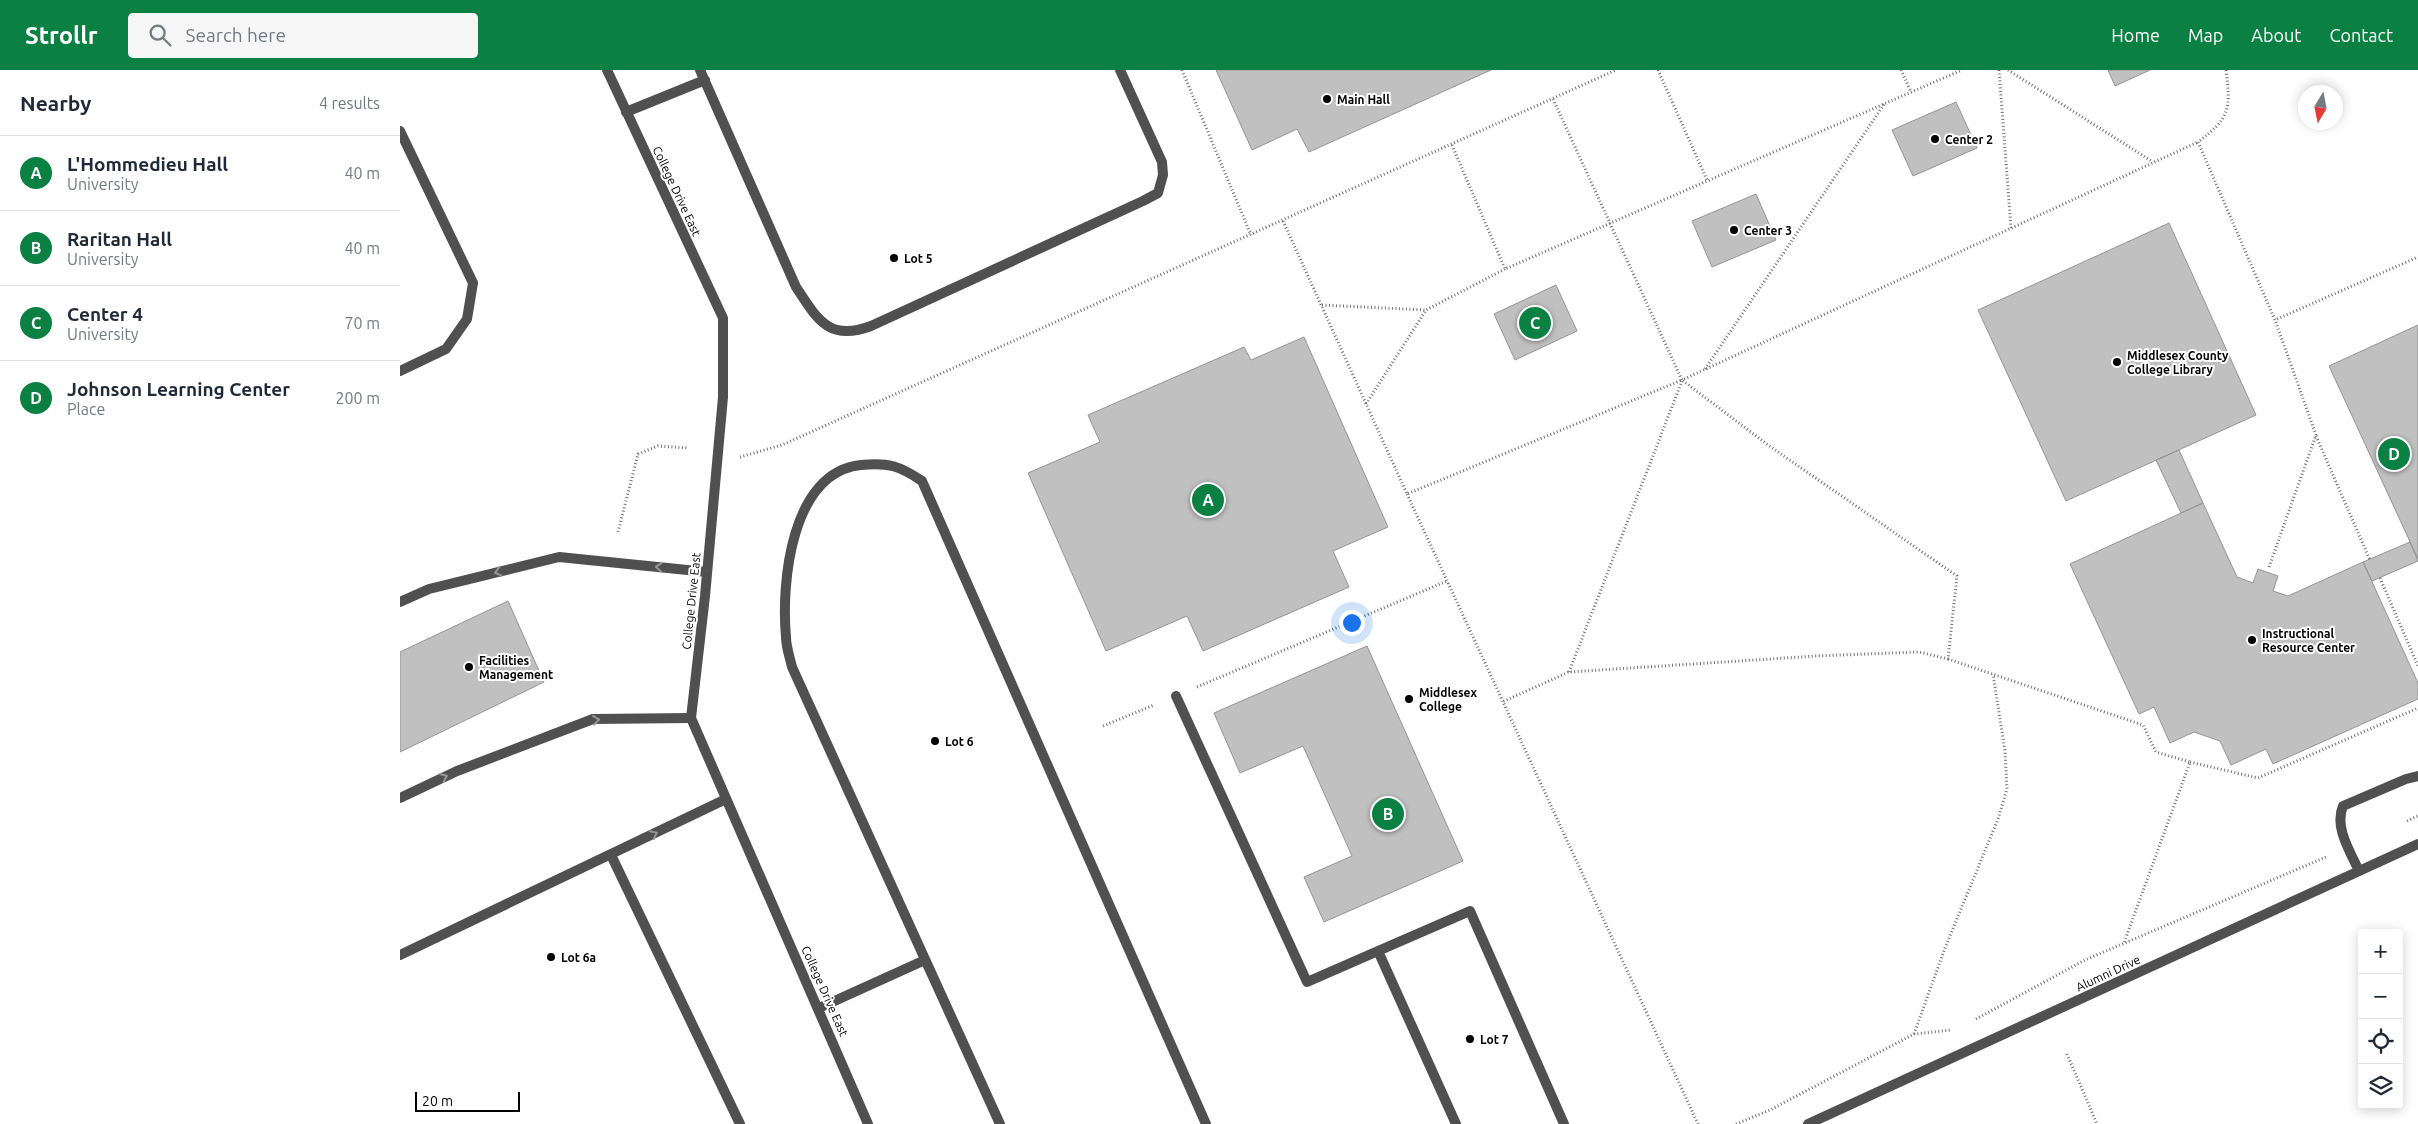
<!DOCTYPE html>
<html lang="en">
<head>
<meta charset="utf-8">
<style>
  :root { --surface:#fff; --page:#f6f6f7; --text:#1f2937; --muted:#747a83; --line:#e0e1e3; --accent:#0b8043 }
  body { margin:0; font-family:Ubuntu,sans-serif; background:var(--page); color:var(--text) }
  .controls { position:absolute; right:15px; bottom:15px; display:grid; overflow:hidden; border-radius:5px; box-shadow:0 2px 12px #0003 }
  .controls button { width:45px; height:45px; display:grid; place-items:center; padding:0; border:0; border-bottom:1px solid var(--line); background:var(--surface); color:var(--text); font:25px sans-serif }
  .compass { position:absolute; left:1898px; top:15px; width:45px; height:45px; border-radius:50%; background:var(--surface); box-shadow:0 2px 12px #0003; rotate:190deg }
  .scale { position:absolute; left:15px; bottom:12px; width:105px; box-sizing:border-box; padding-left:5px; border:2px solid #000; border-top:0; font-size:14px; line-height:18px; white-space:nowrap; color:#000; -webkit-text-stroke:4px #fff; paint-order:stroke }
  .you { position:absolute; left:951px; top:552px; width:18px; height:18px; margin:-12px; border:4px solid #fff; border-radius:50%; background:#1a73e8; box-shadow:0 0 0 8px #1a73e833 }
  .badge { display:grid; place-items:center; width:32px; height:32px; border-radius:50%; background:var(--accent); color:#fff; font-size:16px; font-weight:700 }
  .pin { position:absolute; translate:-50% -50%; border:2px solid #fff; box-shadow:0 1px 5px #0006 }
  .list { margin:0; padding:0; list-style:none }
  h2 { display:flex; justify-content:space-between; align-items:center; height:65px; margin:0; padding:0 20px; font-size:21px }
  h2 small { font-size:16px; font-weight:400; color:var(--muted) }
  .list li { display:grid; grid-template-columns:32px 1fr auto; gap:15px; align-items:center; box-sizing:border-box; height:75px; padding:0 20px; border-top:1px solid var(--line) }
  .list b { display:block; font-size:19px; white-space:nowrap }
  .list p { margin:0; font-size:16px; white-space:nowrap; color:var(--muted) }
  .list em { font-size:16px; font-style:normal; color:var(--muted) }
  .icon { flex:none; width:28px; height:28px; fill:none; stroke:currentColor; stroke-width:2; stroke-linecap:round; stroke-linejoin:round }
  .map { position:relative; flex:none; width:2018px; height:1054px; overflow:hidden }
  header { display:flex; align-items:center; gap:30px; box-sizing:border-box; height:70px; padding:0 25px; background:var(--accent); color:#fff }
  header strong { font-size:24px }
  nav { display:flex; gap:28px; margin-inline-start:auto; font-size:18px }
  .search { width:350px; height:45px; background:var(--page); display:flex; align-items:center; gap:12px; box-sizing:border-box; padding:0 18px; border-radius:5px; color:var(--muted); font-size:19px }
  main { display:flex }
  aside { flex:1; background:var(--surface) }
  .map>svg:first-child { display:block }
  .building { fill:#c0c0c0; stroke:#949494 }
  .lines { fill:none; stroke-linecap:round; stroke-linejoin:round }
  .path { stroke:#727272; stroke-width:3; stroke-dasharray:1 2.5; stroke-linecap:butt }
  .service { stroke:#505050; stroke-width:10 }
  .minor { stroke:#505050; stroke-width:10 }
  .oneway { stroke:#969696 }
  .poi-dot { fill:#000; stroke:#fff; stroke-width:2 }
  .labels { text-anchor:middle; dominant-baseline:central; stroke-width:4; stroke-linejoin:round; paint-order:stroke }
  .poi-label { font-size:12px; font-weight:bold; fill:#000; stroke:#fff; text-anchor:start }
  .street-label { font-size:12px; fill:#000; stroke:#fff }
</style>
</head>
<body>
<header>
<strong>Strollr</strong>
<div class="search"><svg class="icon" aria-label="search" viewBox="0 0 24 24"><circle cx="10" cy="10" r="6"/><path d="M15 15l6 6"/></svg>Search here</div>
<nav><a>Home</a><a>Map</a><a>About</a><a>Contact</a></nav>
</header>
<main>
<aside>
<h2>Nearby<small>4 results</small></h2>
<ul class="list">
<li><span class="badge">A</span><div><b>L'Hommedieu Hall</b><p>University</p></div><em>40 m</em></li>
<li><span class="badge">B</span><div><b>Raritan Hall</b><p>University</p></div><em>40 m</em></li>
<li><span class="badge">C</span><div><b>Center 4</b><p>University</p></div><em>70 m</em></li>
<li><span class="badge">D</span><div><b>Johnson Learning Center</b><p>Place</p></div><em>200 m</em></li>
</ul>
</aside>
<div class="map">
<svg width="2018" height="1054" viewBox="0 0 2018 1054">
  <rect width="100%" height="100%" fill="#fff"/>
  <!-- building -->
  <path class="building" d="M816,0H1091L909,82L897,59L852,80Z
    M1708,0H1750L1715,16Z
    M1556,32L1577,78L1513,106L1492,60Z
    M1356,124L1376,170L1312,197L1292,151Z
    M1769,153L1856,345L1666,431L1578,240Z
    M1156,215L1177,261L1115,290L1094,244Z
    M2018,255V489L1929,296Z
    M904,267L988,457L933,481L949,517L803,581L787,546L706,581L628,403L700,372L688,345L844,277L851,290Z
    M1779,380L1803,433L1781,443L1756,390Z
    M1803,433L1837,507L1853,513L1858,499L1878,506L1873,521L1888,526L1963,492L2018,613V629L1873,694L1866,679L1831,695L1820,671L1794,662L1770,673L1754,637L1739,644L1670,494Z
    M2010,472L2018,491L1972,511L1963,492Z
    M108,531L144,612L0,682V582Z
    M967,576L1063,791L924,852L904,807L952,786L903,676L840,703L814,643Z"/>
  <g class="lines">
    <!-- path -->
    <path class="path" d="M782,0L851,165
      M1258,0L1307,110
      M1501,0L1511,22
      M1599,0L1611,158
      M1608,0L1753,92
      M1826,0C1831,39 1830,48 1798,72L1875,250L2018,187
      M1153,29L1282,310L1798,72
      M1052,75L1105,199L1562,0
      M883,151L1007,424L1282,310L1368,375L1557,506L1548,589L1519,582L1416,586L1169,602L1102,632
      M922,235L1025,240
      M1305,299L1485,33
      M966,334L1026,240L1105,199
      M1916,366L1970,490
      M340,387L382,375L1216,0
      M1007,424L1298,1054
      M218,462L238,384L258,376L288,378
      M1869,497L1916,365L1875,250
      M1980,508L2018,596
      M1548,589L1743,655L1756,682L1790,692L1724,873
      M1169,602L1282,311
      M797,617L1047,511
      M703,656L754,635
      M1790,692L1858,708L2018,638
      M2007,751L2018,746
      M1576,949L1685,890L1926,787
      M1514,964L1545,878L1598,749L1607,719L1605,681L1593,604
      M1667,984L1697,1054
      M1336,1054L1370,1040L1514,964L1552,960"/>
    <!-- service -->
    <path class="service" d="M300,0L396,217C417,249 429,272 471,256L743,131L758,123L763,105L762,92L720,0
      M226,42L305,10
      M0,61L73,213L67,249L46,279L0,301
      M0,532L29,519L159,487L307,502
      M776,626L907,912L978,881
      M0,728L57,701L193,649L291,648
      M211,785L340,1054
      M1959,801C1950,781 1934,757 1943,736L2006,709L2018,706
      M0,885L326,729
      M419,938L525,890
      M600,1054L392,597C390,588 386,577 386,567C381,513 391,402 461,395C488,392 500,396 522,411L806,1054
      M1056,1054L978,881L1070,841L1164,1054
      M1408,1054L2018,774"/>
    <!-- minor -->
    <path class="minor" d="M207,0L323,248V327L305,526L291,648L468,1054"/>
  </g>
  <!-- one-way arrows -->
  <defs><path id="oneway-chevron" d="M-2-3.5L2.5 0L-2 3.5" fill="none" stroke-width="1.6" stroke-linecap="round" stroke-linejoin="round" transform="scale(1.25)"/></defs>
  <g class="oneway">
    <use href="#oneway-chevron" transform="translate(259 497) rotate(-174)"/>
    <use href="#oneway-chevron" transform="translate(98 502) rotate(166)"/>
    <use href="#oneway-chevron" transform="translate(196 650) rotate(-7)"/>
    <use href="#oneway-chevron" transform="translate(44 707) rotate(-25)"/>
    <use href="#oneway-chevron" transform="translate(254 764) rotate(-26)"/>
  </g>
  <!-- markers -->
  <g class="poi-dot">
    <circle cx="927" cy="29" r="5"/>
    <circle cx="1535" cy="69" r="5"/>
    <circle cx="1334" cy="160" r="5"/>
    <circle cx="494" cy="188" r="5"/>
    <circle cx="1717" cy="292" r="5"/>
    <circle cx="1852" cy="570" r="5"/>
    <circle cx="69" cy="597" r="5"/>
    <circle cx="1009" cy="629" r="5"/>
    <circle cx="535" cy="671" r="5"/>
    <circle cx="151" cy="887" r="5"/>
    <circle cx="1070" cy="969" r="5"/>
  </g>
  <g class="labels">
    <!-- poi labels -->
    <g class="poi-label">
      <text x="937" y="29">Main Hall</text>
      <text x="1545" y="69">Center 2</text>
      <text x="1344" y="160">Center 3</text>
      <text x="504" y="188">Lot 5</text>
      <text x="1727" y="285">Middlesex County<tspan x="1727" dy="14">College Library</tspan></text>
      <text x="1862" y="563">Instructional<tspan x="1862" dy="14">Resource Center</tspan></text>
      <text x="79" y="590">Facilities<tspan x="79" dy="14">Management</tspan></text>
      <text x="1019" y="622">Middlesex<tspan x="1019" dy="14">College</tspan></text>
      <text x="545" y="671">Lot 6</text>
      <text x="161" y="887">Lot 6a</text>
      <text x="1080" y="969">Lot 7</text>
    </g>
    <!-- street labels -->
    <g class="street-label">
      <text transform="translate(277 121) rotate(65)">College Drive East</text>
      <text transform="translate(291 531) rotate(-84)">College Drive East</text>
      <text transform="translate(1708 903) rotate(-25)">Alumni Drive</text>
      <text transform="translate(425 921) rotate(66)">College Drive East</text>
    </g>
  </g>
</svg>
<div class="controls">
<button>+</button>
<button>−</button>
<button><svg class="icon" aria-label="locate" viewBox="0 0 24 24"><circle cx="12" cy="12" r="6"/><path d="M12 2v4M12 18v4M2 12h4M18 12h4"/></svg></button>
<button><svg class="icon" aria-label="layers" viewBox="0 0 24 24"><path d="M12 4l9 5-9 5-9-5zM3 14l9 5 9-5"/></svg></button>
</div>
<svg class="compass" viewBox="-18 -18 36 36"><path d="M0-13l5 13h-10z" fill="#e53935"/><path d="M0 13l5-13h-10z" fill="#747a83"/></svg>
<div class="scale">20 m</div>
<div class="you"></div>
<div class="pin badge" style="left:808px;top:430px">A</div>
<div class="pin badge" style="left:988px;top:744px">B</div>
<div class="pin badge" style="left:1135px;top:253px">C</div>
<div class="pin badge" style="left:1994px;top:384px">D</div>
</div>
</main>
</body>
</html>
